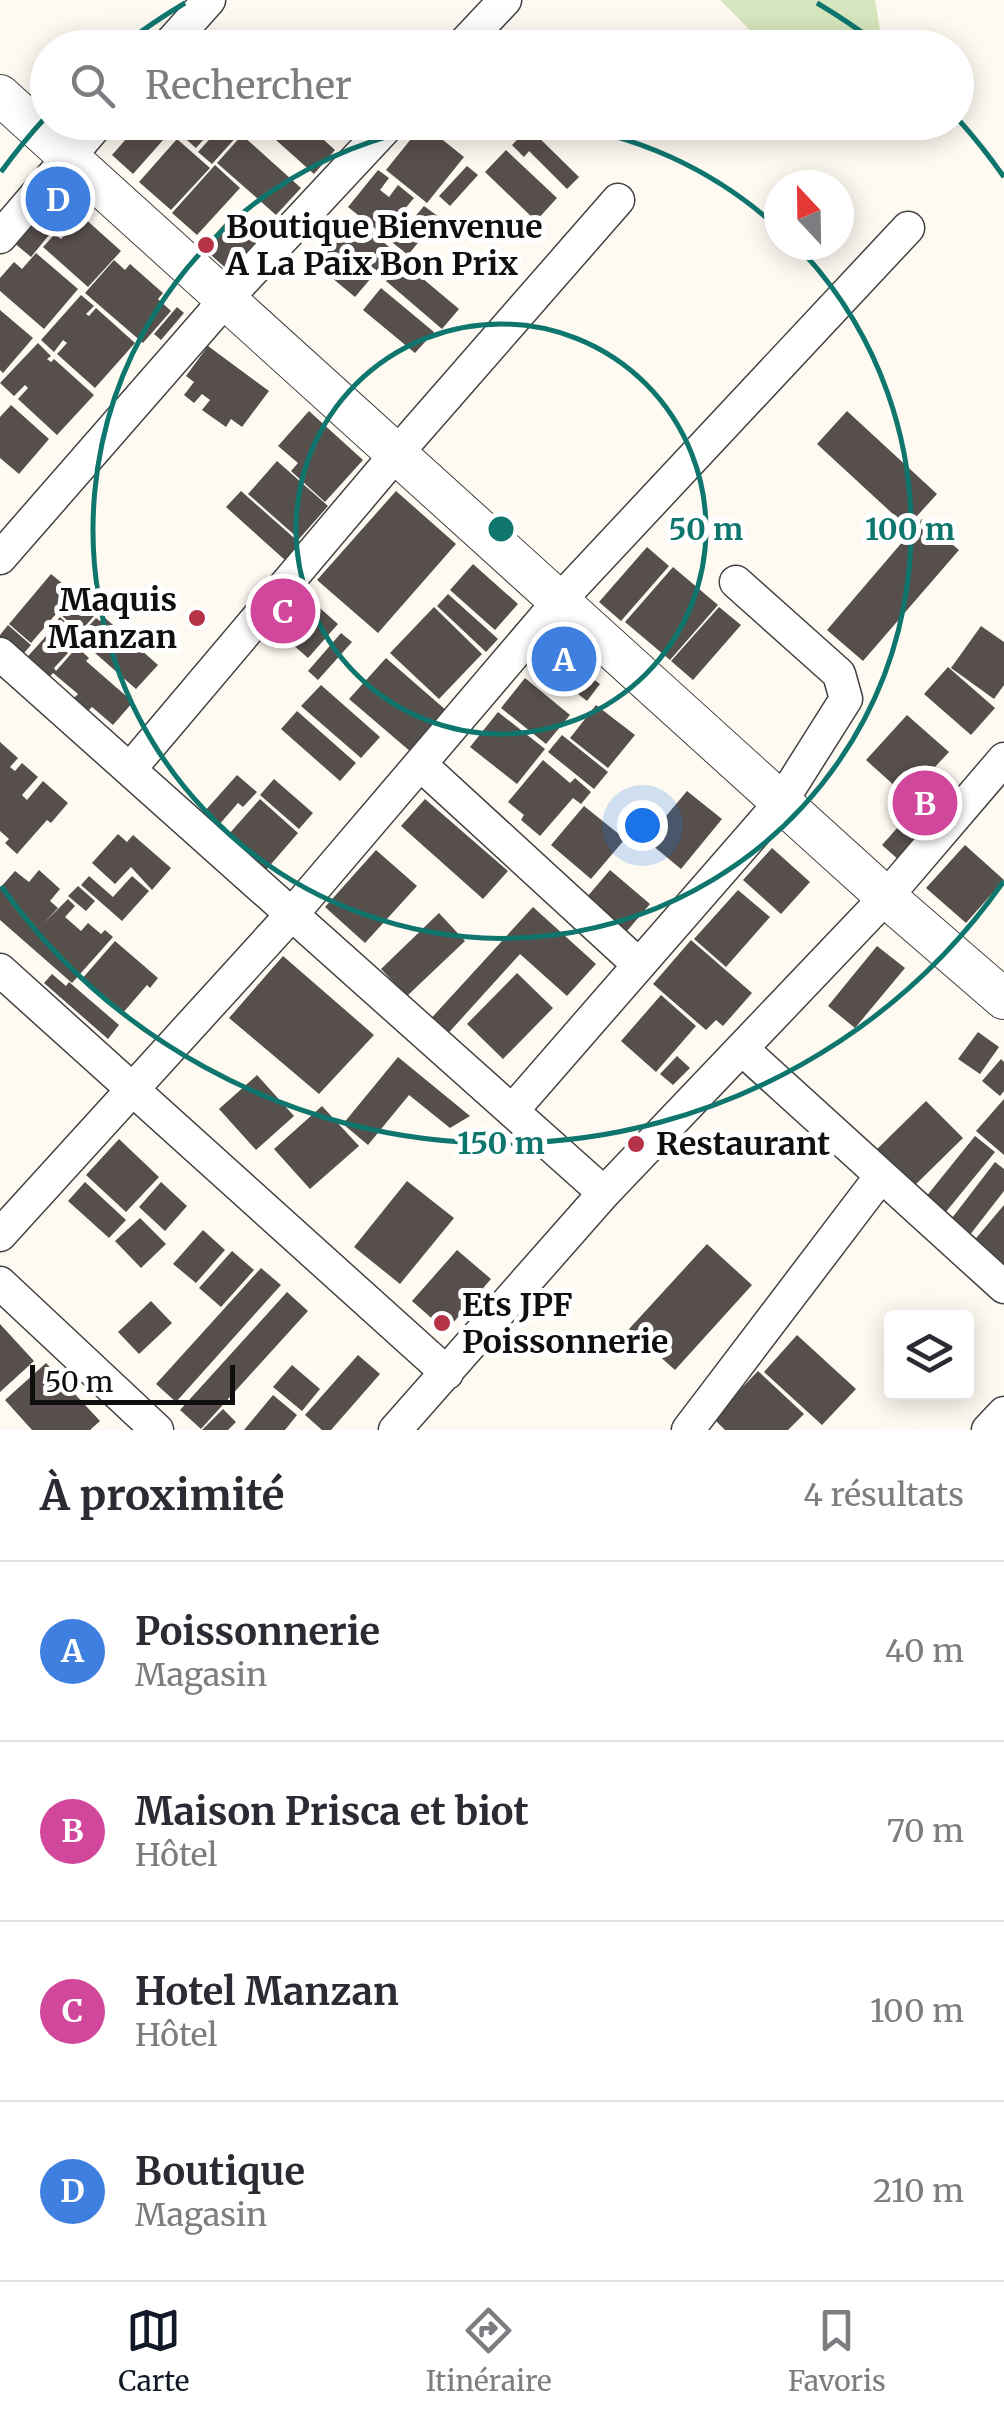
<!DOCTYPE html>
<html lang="fr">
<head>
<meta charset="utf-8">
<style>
  :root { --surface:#fff; --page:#f2f2f3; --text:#2b2b33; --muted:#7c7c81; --line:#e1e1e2; --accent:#111827 }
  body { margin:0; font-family:Merriweather,serif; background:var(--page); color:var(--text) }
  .controls { position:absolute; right:30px; bottom:30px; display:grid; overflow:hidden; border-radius:10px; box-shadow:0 5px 25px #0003 }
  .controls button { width:90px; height:90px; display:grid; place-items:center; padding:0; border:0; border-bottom:2px solid var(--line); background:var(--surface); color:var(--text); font:50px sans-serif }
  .compass { position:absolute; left:764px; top:170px; width:90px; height:90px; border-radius:50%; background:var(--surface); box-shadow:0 5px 25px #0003; rotate:338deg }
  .scale { position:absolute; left:30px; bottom:25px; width:205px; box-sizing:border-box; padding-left:10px; border:5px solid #0f0f0f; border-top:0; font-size:28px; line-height:35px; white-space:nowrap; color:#0f0f0f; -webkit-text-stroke:8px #fff; paint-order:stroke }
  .you { position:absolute; left:642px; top:825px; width:35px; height:35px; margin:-25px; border:8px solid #fff; border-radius:50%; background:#1a73e8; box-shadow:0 0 0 15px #1a73e833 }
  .badge { display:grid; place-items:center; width:65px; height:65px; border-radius:50%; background:var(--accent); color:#fff; font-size:32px; font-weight:700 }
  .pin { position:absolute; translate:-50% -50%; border:5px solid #fff; box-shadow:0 2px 10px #0006 }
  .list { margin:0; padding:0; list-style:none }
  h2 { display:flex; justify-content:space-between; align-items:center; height:130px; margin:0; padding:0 40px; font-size:42px }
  h2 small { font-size:32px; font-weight:400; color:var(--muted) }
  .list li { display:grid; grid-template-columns:65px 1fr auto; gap:30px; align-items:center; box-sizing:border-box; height:180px; padding:0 40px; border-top:2px solid var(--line) }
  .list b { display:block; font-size:38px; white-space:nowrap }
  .list p { margin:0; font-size:32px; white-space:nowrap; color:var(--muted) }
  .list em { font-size:32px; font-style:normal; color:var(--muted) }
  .icon { flex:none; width:55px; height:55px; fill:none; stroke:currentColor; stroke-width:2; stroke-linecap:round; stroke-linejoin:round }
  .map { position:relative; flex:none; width:1004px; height:1430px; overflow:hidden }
  .search { position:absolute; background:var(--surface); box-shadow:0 5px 25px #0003; left:30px; right:30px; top:30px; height:110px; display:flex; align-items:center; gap:25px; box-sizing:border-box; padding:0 35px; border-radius:55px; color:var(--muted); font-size:38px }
  .sheet { height:850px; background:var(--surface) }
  nav { display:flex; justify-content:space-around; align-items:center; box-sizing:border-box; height:140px; border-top:2px solid var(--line); background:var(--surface); font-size:28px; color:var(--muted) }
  nav a { display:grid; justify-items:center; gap:5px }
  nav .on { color:var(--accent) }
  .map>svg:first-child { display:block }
  .green { fill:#d7e6be }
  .building { fill:#574f4c }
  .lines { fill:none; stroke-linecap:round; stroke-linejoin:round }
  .minor-casing { stroke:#424242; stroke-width:35 }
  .tertiary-casing { stroke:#424242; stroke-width:42 }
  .minor { stroke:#fff; stroke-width:32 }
  .tertiary { stroke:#fff; stroke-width:40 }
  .ring { fill:none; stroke:#0f766e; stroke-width:5 }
  .poi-dot { fill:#b53247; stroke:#fff; stroke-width:4 }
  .labels { text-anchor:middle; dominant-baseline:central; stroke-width:10; stroke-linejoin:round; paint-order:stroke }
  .poi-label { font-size:32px; font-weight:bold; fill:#0f0f0f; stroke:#fff; text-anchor:start }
  .centre { fill:#0f766e; stroke:#fff; stroke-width:5 }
  .ring-label { font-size:30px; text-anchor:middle; font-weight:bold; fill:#0f766e; stroke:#fff; stroke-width:10; stroke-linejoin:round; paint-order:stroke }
</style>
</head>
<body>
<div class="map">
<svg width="1004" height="1430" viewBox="0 0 1004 1430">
  <rect width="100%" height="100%" fill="#fefaf2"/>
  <!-- green -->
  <path class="green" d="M720,0H875L883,47H767Z"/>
  <!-- building -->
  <path class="building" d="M141,122H163L172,130L133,174L112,155Z
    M173,122H219L196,148L171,126Z
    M225,122L239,134L212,164L198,152Z
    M276,122H304L335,150L314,174L267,132Z
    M423,124L464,157L427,203L386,170Z
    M529,128L579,177L567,189L529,151L524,157L512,145Z
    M242,135L301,188L276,215L217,163Z
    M177,139L210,168L171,210L139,182Z
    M506,150L557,198L536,221L485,172Z
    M215,165L240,188L197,235L172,213Z
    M467,166L478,175L450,206L439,196Z
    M378,170L389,178L380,190L389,197L398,185L414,198L403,211L413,219L424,206L439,217L408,255L348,207Z
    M58,188L80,206L67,221L63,218L31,257L13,242Z
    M233,214L260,237L229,271L203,248Z
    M82,216L121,251L88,287L43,247L55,234L61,239Z
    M342,217L349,223L353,217L394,251L355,297L308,258L317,247L326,254L336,242L327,236Z
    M36,253L78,289L44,329L0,291V278L14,262L22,269Z
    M114,260L125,270L130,264L163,293L158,299L171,311L143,343L85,293Z
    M403,262L459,309L442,329L386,281Z
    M381,288L434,332L415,353L363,310Z
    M81,295L94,306L86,314L89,316L96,308L135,343L95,388L57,354L67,343L63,340L54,352L41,340Z
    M177,307L184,313L161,340L154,334Z
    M0,310L33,338L3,373L0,370Z
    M38,343L51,356L47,359L51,362L54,359L94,395L57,435L18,399L28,388L25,385L14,396L0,383Z
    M208,346L269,391L242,427L231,419L226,427L202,410L210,400L202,394L194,403L184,395L194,382L186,376Z
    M11,405L49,439L19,474L0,458V417Z
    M309,411L363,460L325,502L291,471L298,463L278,446Z
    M847,411L937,494L907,527L817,444Z
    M277,461L328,506L299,539L248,494Z
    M241,491L301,544L286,561L226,507Z
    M396,491L456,544L378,633L317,580Z
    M922,519L959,550L863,661L827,630Z
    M647,547L669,566L621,621L599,602Z
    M473,564L518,604L495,630L450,590Z
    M673,567L718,605L670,660L625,622Z
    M51,574L74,593L31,643L9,624Z
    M297,588L338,624L308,658L267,622Z
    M448,594L498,639L486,652L437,606Z
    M71,602L75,606L78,602L94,616L80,632L60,614Z
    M434,607L482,654L439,699L390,653Z
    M719,607L741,625L693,680L671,661Z
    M60,617L79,634L67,649L47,632Z
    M104,617L158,665L136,689L78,638L96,618L100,621Z
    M8,625L31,645L17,661L0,646V635Z
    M981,626L1004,642V685L994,699L951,668Z
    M341,633L352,642L318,680L308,671Z
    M47,635L68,653L54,668L56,671L77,647L89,658L86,661L133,702L113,725L92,707L88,711L74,698L78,694L53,673L43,684L21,664Z
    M553,649L600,684L587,701L541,665Z
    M386,658L447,711L411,752L349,699Z
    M948,667L995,708L971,735L924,694Z
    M525,678L570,715L546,744L501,708Z
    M321,685L380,737L361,758L301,706Z
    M596,705L635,735L608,768L570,738Z
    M297,711L356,763L340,781L281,729Z
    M498,712L545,749L517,784L470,747Z
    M907,715L949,752L907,797L866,760Z
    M562,735L608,772L594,789L548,752Z
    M0,742L18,758L10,767L15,771L22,763L38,777L22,795L27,800L43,781L68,803L51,823L47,820L17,854L5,843L9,839L0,831Z
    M543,760L570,783L575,778L591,792L581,804L573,798L540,836L521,820L524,815L508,802Z
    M237,775L257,792L243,807L238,803L211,834L196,821Z
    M274,779L313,813L299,829L260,795Z
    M687,791L722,819L681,869L646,840Z
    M260,799L298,833L259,878L221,843Z
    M425,799L508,871L483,899L401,826Z
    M584,806L625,839L591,879L551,845Z
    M899,826L918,842L900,861L882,845Z
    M118,834L127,842L133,835L171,868L152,890L131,867L115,884L92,863Z
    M965,845L1004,880L966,923L926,888Z
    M772,848L810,882L781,914L743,880Z
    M376,850L417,886L365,943L325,907Z
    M39,870L60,889L50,901L58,908L44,923L68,899L75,906L65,917L81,931L88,923L101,934L105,930L113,937L72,983L0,920V888L15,871L29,882Z
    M610,870L650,904L627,931L587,897Z
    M89,876L113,897L132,876L149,891L122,921L81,885Z
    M78,886L95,901L86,911L68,896Z
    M738,890L770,917L726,967L694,939Z
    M533,907L596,964L567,996L520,954L443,1039L426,1024Z
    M439,913L465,941L407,996L381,969Z
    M691,940L752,993L723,1026L716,1020L706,1030L653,984Z
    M115,941L158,978L150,988L147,985L122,1014L81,980Z
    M877,946L905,968L855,1028L828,1006Z
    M283,956L374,1035L319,1094L229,1018Z
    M517,973L553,1008L503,1059L467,1024Z
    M52,974L66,986L69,982L119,1025L108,1039L44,983Z
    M661,995L696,1026L656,1072L621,1041Z
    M978,1032L999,1047L980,1074L958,1059Z
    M677,1056L690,1068L673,1085L660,1074Z
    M398,1057L470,1116L450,1128L409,1095L368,1145L343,1124Z
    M1001,1059L1004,1062V1091L1000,1096L982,1081Z
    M257,1075L294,1116L256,1150L219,1109Z
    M1004,1099V1155L976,1131Z
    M926,1101L963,1138L911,1189L874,1152Z
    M322,1106L359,1146L310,1189L274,1149Z
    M975,1136L995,1152L945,1213L925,1198Z
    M119,1139L159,1177L126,1212L86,1175Z
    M995,1162L1004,1169V1191L969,1236L949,1222Z
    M407,1181L454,1218L400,1284L354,1247Z
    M85,1182L126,1220L109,1238L68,1201Z
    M161,1182L187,1206L165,1231L139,1207Z
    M1004,1205V1269L972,1243Z
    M140,1218L166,1244L141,1268L115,1241Z
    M203,1230L225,1250L196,1283L173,1264Z
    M707,1244L752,1285L675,1370L629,1329Z
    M457,1250L491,1279L446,1331L412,1301Z
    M232,1251L254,1270L221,1307L199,1288Z
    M261,1268L281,1285L176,1402L156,1384Z
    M287,1292L308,1311L201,1429L180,1410Z
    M151,1301L172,1323L139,1354L118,1332Z
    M0,1324L34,1361L0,1392Z
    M797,1335L856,1389L822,1425L764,1372Z
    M358,1355L380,1374L331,1430H322L305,1415Z
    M46,1363L100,1421L90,1430H32L5,1400Z
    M292,1365L320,1389L302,1411L273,1387Z
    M758,1371L804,1414L788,1430H725L713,1418Z
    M273,1395L297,1415L285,1430H244Z
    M223,1409L236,1422L228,1430H202Z"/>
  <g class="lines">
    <!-- minor casing -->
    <g class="minor-casing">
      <path id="minor" d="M166,48L209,0
        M460,48L505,0
        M0,237L99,122
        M0,558L227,298L391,122
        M0,654L604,1193
        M420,764L639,965
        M130,769L397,453L618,200
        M0,970L447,1373
        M742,1049L1004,1287
        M512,1111L781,802L846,699L839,674L736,582
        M0,1235L293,913L559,601L908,228
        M0,1283L157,1430
        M395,1430L604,1193L886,897L1004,759
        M688,1430L881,1176
        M988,1430L1004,1413"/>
    </g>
    <!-- tertiary casing -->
    <g class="tertiary-casing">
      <path id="tertiary" d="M0,95L886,897L1004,999"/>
    </g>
    <!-- minor -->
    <use href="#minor" class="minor"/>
    <!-- tertiary -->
    <use href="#tertiary" class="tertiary"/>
  </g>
  <!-- distance rings -->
  <g class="ring">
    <circle cx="501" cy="529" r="205"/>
    <path d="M547 123A409 409 0 0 1 777 227M798 247A409 409 0 1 1 455 123"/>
    <path d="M1004 881A614 614 0 0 1 1 886M1 172A614 614 0 0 1 45 118M123 45A614 614 0 0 1 185 3M817 3A614 614 0 0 1 879 45M957 118A614 614 0 0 1 1004 177"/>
  </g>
  <!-- markers -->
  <g class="poi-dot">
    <circle cx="206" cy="245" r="10"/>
    <circle cx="197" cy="618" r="10"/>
    <circle cx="636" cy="1144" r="10"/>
    <circle cx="442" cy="1323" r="10"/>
  </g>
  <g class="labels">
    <!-- poi labels -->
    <g class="poi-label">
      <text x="226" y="227">Boutique Bienvenue<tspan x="226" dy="37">A La Paix Bon Prix</tspan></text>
      <text x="177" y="600" text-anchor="end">Maquis<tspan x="177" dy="37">Manzan</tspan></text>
      <text x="656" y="1144">Restaurant</text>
      <text x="462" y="1305">Ets JPF<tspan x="462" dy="37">Poissonnerie</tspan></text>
    </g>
  </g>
  <circle cx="501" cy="529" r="15" class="centre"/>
  <g class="ring-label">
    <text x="706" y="540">50 m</text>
    <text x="910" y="540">100 m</text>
    <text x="501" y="1154">150 m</text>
  </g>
</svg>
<div class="controls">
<button><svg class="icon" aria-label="layers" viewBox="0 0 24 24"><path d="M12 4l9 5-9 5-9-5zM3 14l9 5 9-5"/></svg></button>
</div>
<svg class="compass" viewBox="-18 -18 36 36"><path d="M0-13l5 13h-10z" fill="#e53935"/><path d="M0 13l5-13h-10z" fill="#7c7c81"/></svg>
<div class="scale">50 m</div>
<div class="you"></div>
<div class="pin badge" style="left:564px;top:659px;background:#3f7fe0">A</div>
<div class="pin badge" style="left:925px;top:803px;background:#d1479c">B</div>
<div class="pin badge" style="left:283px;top:611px;background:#d1479c">C</div>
<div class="pin badge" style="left:58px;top:199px;background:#3f7fe0">D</div>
<div class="search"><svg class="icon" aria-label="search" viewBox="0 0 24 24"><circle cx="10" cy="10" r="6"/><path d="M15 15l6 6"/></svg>Rechercher</div>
</div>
<section class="sheet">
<h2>À proximité<small>4 résultats</small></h2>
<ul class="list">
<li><span class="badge" style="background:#3f7fe0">A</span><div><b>Poissonnerie</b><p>Magasin</p></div><em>40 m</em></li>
<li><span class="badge" style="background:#d1479c">B</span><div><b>Maison Prisca et biot</b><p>Hôtel</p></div><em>70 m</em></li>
<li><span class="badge" style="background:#d1479c">C</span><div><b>Hotel Manzan</b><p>Hôtel</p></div><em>100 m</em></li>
<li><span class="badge" style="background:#3f7fe0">D</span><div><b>Boutique</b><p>Magasin</p></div><em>210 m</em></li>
</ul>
</section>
<nav>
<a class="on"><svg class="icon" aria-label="map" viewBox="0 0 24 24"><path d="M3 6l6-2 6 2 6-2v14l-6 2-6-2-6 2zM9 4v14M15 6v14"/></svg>Carte</a>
<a><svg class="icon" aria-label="directions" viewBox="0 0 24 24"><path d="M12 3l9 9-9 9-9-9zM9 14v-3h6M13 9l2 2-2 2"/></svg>Itinéraire</a>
<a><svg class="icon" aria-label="saved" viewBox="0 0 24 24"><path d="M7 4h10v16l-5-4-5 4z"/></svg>Favoris</a>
</nav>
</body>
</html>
